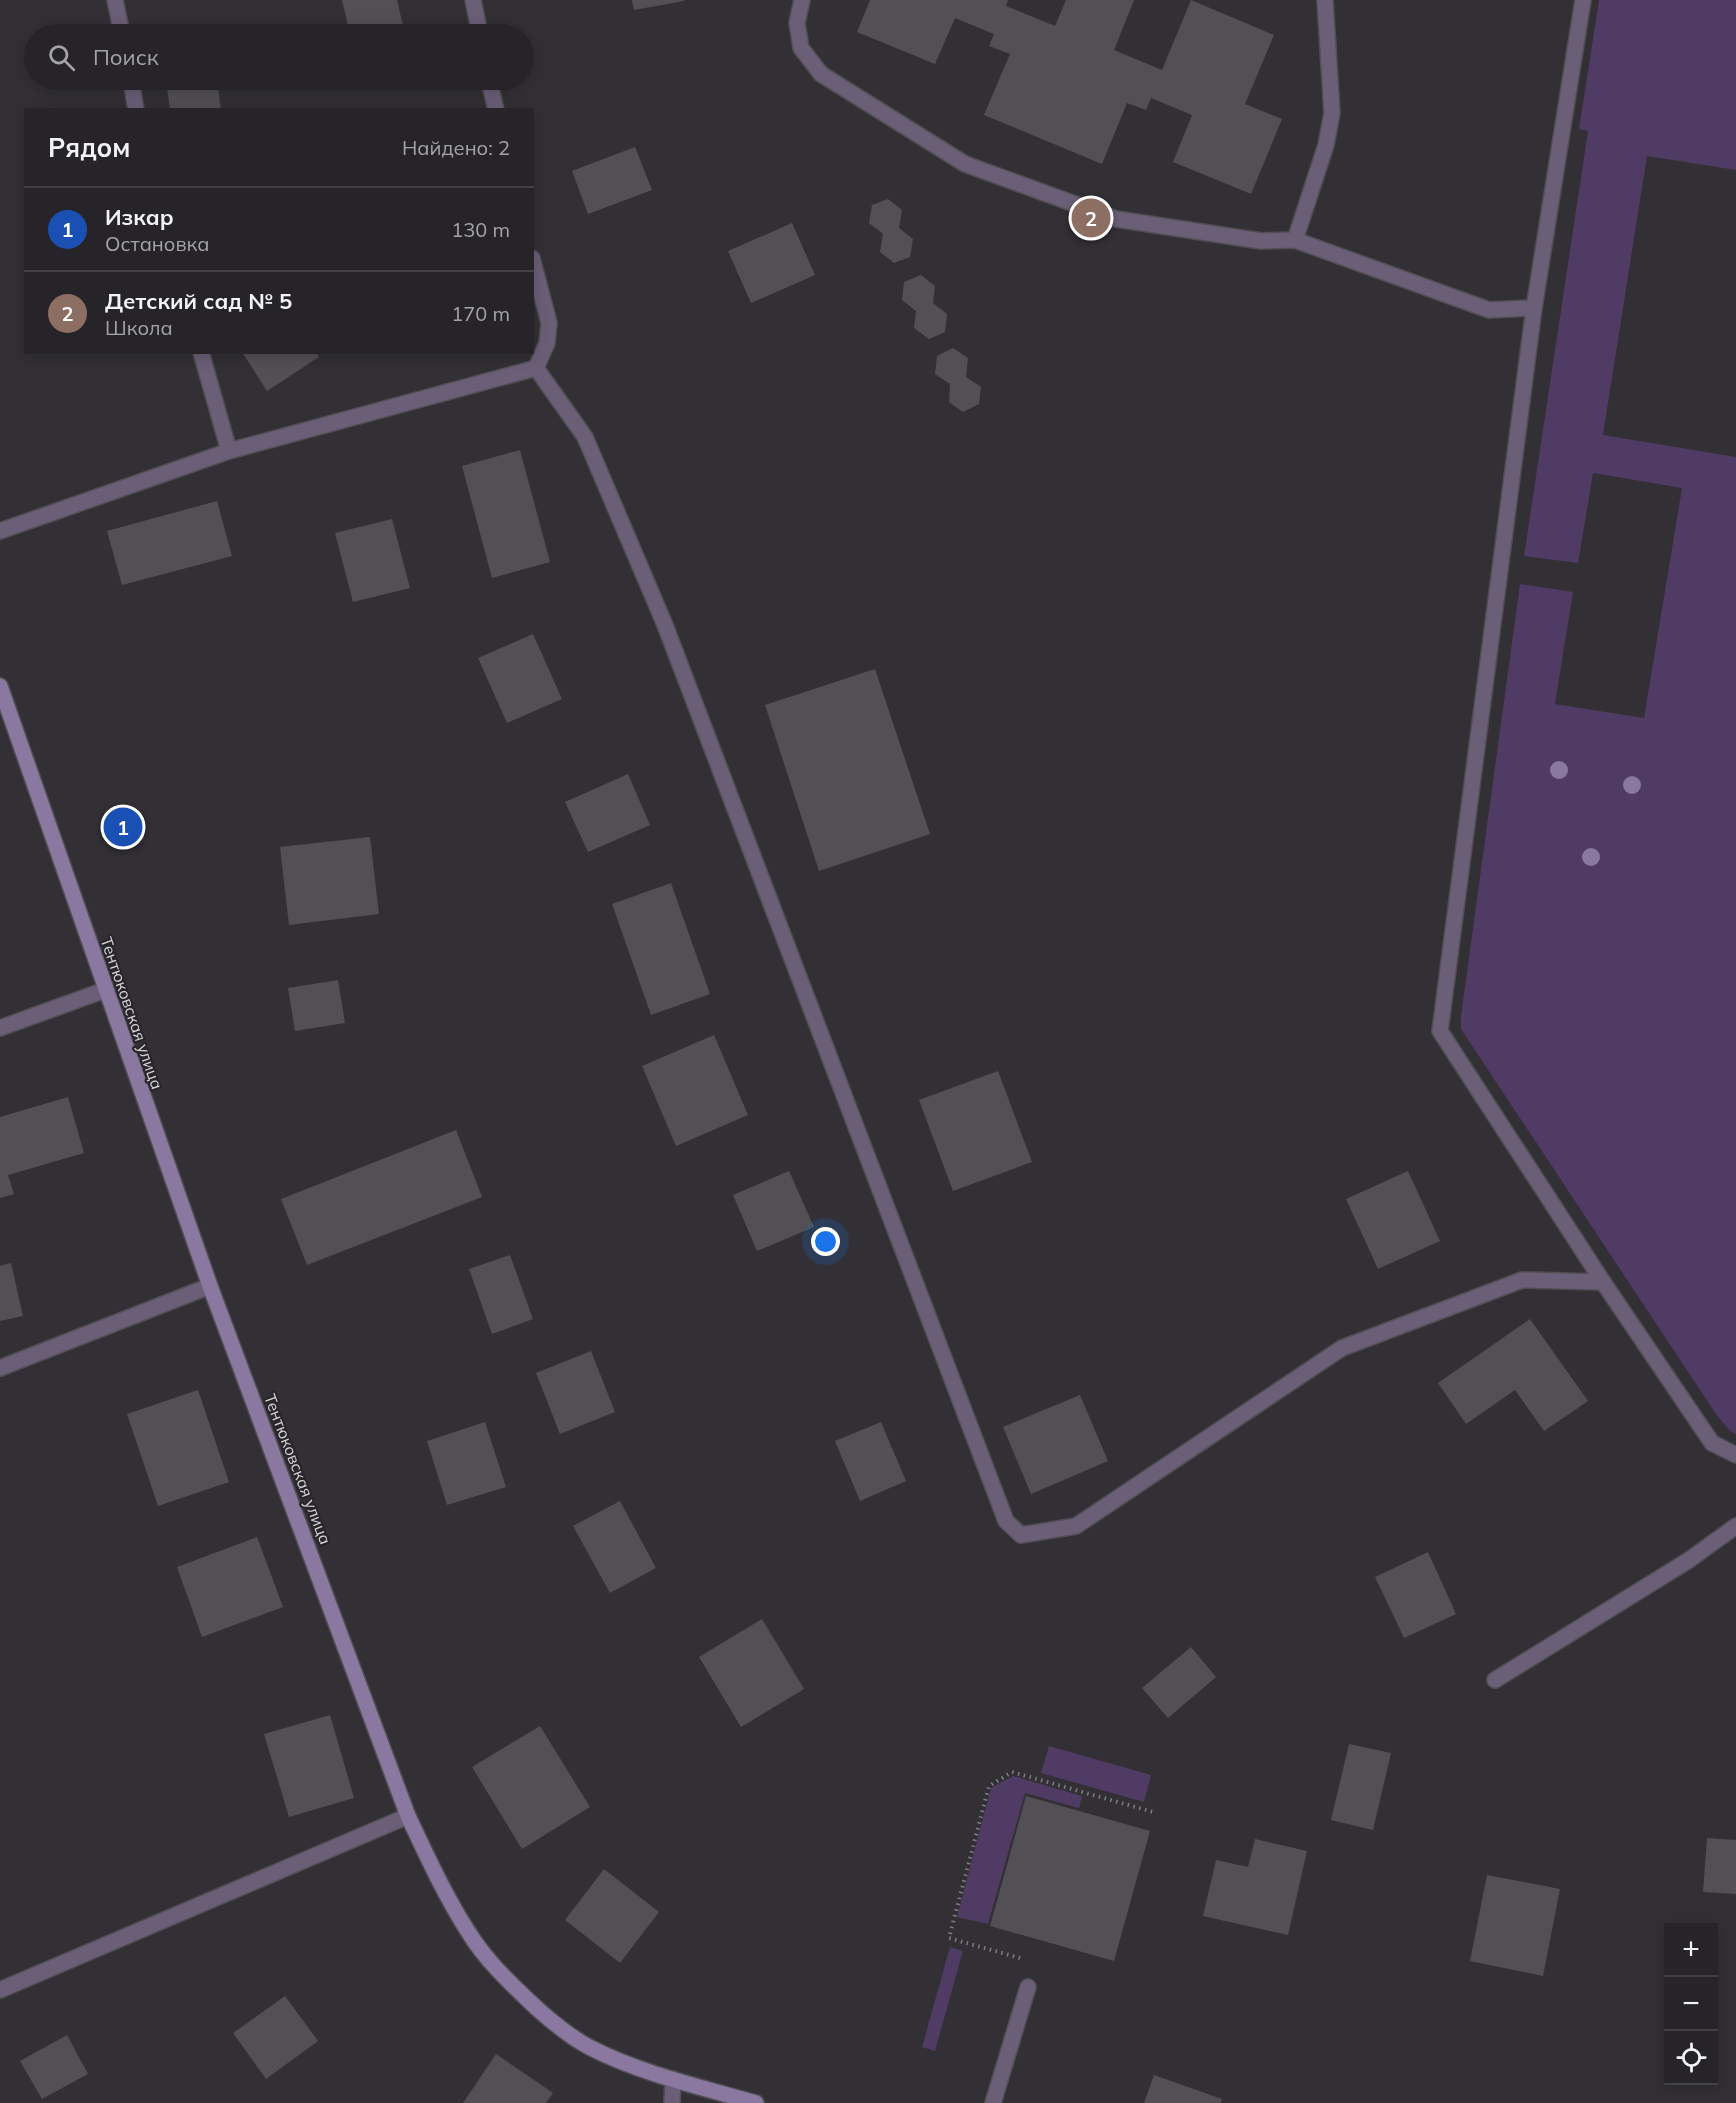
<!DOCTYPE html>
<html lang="ru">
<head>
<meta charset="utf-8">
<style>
  :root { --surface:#262428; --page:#2e2c30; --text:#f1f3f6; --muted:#a4a4a8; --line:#424145; --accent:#26d886 }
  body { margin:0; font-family:Mulish,sans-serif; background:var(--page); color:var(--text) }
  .controls { position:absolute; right:18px; bottom:18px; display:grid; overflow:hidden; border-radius:0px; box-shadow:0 3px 15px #0003 }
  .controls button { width:54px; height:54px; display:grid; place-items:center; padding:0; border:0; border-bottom:2px solid var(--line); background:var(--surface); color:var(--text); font:30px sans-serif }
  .you { position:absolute; left:826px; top:1242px; width:21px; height:21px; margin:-15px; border:4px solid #fff; border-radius:50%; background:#1a73e8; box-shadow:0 0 0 9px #1a73e833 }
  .badge { display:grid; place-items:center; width:39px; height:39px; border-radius:50%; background:var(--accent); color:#fff; font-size:20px; font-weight:700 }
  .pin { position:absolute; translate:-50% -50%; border:3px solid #fff; box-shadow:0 2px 6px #0006 }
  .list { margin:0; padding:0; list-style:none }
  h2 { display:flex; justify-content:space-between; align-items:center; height:78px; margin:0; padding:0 24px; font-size:26px }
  h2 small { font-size:20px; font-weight:400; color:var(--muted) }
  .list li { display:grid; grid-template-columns:39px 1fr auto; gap:18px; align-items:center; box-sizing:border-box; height:84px; padding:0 24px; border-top:2px solid var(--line) }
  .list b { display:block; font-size:22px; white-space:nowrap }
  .list p { margin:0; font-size:20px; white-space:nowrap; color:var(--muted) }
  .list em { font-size:20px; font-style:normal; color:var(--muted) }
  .icon { flex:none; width:33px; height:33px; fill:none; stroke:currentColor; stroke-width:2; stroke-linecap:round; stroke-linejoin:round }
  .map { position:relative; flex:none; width:1736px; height:2103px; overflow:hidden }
  .search { position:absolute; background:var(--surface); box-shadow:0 3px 15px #0003; left:24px; top:24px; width:510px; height:66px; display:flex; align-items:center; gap:15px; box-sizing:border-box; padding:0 21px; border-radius:33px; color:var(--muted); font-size:22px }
  .panel { position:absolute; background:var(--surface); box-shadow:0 3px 15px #0003; left:24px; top:108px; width:510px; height:246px; border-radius:0px }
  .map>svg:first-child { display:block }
  .green { fill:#4f3b64 }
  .building { fill:#525055 }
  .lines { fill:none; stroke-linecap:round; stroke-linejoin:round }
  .lane-casing { stroke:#504e53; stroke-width:18 }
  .street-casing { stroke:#504e53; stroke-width:18 }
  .secondary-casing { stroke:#504e53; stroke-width:18 }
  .path { stroke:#7e7d81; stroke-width:4; stroke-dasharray:1.5 4.5; stroke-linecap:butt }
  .lane { stroke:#6b5f78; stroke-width:15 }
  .street { stroke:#6b5f78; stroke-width:15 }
  .secondary { stroke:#8b78a0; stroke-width:15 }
  .tree { fill:#8a789f }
  .labels { text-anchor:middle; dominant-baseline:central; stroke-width:4.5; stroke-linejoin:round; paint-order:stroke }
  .street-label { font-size:16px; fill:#d7d6d9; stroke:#29262b }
</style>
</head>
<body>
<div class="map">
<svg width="1736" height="2103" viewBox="0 0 1736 2103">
  <rect width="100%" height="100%" fill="#323035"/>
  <!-- green -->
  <path class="green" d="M1599,0H1736V170L1647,156L1603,435L1736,457V1434L1730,1431L1716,1414L1461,1029V1016L1520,584L1573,592L1555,704L1644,718L1682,488L1593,473L1578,563L1524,556L1588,131L1579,129Z
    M1049,1746L1151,1775L1144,1802L1041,1773Z
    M1013,1776L1082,1796L1079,1808L1025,1793L988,1924L957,1917L991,1788Z
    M950,1947L963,1951L935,2051L922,2047Z"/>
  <!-- building -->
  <path class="building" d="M342,0H397L405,34H350Z
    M632,0H684V1L634,10Z
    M870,0H1008L1006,6L1055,26L1066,0H1134L1114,50L1162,70L1191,0L1274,35L1245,104L1282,119L1251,194L1173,162L1192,115L1151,98L1146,110L1127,103L1102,164L984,115L1010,54L989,46L994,34L955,18L935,64L857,32Z
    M166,80H217L221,110H170Z
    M635,147L652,190L588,214L572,171Z
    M888,199L902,210L899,228L913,239L910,257L894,263L880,252L883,234L869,223L872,205Z
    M792,223L815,275L751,303L728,251Z
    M921,275L935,286L933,303L947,314L945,332L929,339L914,328L916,311L902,300L904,282Z
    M953,348L968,358L966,377L981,387L979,404L963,412L949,402L950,384L935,374L937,356Z
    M242,352H316L319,357L267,391Z
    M520,450L550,562L492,578L462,466Z
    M217,501L232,556L122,585L107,531Z
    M392,519L410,588L353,602L335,533Z
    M533,634L562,699L507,723L478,658Z
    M875,669L930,834L819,871L765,705Z
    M628,774L650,825L588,852L565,802Z
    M370,837L379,914L289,925L280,847Z
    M671,883L710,994L651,1015L612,904Z
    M338,980L345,1023L295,1031L288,988Z
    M714,1035L748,1115L676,1146L642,1066Z
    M998,1071L1032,1162L953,1191L919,1100Z
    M68,1097L84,1153L8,1175L14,1194L0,1198V1117Z
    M456,1130L482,1197L307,1265L281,1199Z
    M789,1171L814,1227L757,1251L733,1195Z
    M1408,1171L1440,1241L1378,1269L1346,1199Z
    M510,1255L533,1319L492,1334L469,1269Z
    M11,1263L23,1316L0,1321V1266Z
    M1530,1319L1588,1401L1544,1431L1515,1390L1466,1424L1438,1383Z
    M591,1351L615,1412L560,1434L536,1373Z
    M198,1390L229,1482L158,1506L127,1414Z
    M1080,1395L1108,1461L1031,1494L1003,1427Z
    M485,1422L506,1487L447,1505L427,1441Z
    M881,1422L906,1481L860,1501L835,1441Z
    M620,1501L656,1568L610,1593L573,1526Z
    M257,1537L283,1607L202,1637L177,1567Z
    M1428,1552L1456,1614L1404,1638L1375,1577Z
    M762,1619L804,1689L741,1727L699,1657Z
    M1191,1647L1216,1677L1168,1718L1142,1688Z
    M330,1715L354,1798L289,1817L264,1734Z
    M540,1726L590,1807L522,1849L472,1767Z
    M1349,1744L1391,1753L1373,1830L1331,1820Z
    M1026,1796L1150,1831L1114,1961L990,1926Z
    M1707,1838L1736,1840V1894L1703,1892Z
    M1255,1839L1307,1851L1288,1935L1203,1916L1216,1860L1248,1867Z
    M604,1869L659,1912L620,1963L565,1920Z
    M1487,1875L1560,1889L1543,1976L1470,1961Z
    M285,1996L318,2041L266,2079L233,2033Z
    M67,2035L88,2074L42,2099L20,2061Z
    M496,2054L553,2093L546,2103H463Z
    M1154,2075L1222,2099L1221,2103H1144Z"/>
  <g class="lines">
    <!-- lane casing -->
    <g class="lane-casing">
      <path id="lane" d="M802,0L797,23L801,48L821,74L965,164L1116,219L1261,241L1295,240L1489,310L1534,308
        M1295,240L1326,145L1332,113L1325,0
        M536,368L585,437L665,625L1006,1521L1021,1535L1076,1526L1342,1348L1522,1280L1603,1282
        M1495,1680L1689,1560L1736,1526
        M993,2103L1028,1987"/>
    </g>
    <!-- street casing -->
    <g class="street-casing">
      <path id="street" d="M115,0L122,34
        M473,0L480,34
        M1583,0L1534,308L1440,1031L1603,1282L1712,1443L1736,1455
        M131,80L136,110
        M489,80L496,110
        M201,352L229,451
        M0,531L229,451L536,368L547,343L549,323L532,258
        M0,1028L105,990
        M0,1368L210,1286
        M0,1990L408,1816
        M672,2103L673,2079"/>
    </g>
    <!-- secondary casing -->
    <g class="secondary-casing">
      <path id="secondary" d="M0,686L210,1286L408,1816C427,1856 445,1896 469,1933C485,1959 508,1981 529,2001C548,2019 568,2036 591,2048C642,2074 701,2087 756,2103"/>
    </g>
    <!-- path -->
    <path class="path" d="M1020,1958L949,1938L989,1786L1012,1772L1153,1812"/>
    <!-- lane -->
    <use href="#lane" class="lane"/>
    <!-- street -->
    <use href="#street" class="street"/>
    <!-- secondary -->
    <use href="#secondary" class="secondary"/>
  </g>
  <!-- trees -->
  <g class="tree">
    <circle cx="1559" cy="770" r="9"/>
    <circle cx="1632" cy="785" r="9"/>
    <circle cx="1591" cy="857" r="9"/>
  </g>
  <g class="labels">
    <!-- street labels -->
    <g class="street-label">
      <text transform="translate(132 1013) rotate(71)">Тентюковская улица</text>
      <text transform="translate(298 1469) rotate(69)">Тентюковская улица</text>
    </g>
  </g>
</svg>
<div class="controls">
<button>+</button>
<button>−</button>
<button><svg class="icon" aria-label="locate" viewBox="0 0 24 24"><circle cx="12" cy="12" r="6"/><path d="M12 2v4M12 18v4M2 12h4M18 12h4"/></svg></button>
</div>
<div class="you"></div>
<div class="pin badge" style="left:123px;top:827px;background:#1a4fb4">1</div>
<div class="pin badge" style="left:1091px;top:218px;background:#8d6e63">2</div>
<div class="search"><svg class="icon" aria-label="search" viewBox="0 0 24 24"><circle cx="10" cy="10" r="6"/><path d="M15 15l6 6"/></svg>Поиск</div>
<section class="panel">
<h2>Рядом<small>Найдено: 2</small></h2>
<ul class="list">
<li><span class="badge" style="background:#1a4fb4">1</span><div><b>Изкар</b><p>Остановка</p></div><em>130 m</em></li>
<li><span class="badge" style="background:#8d6e63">2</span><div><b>Детский сад № 5</b><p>Школа</p></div><em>170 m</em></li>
</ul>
</section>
</div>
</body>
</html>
